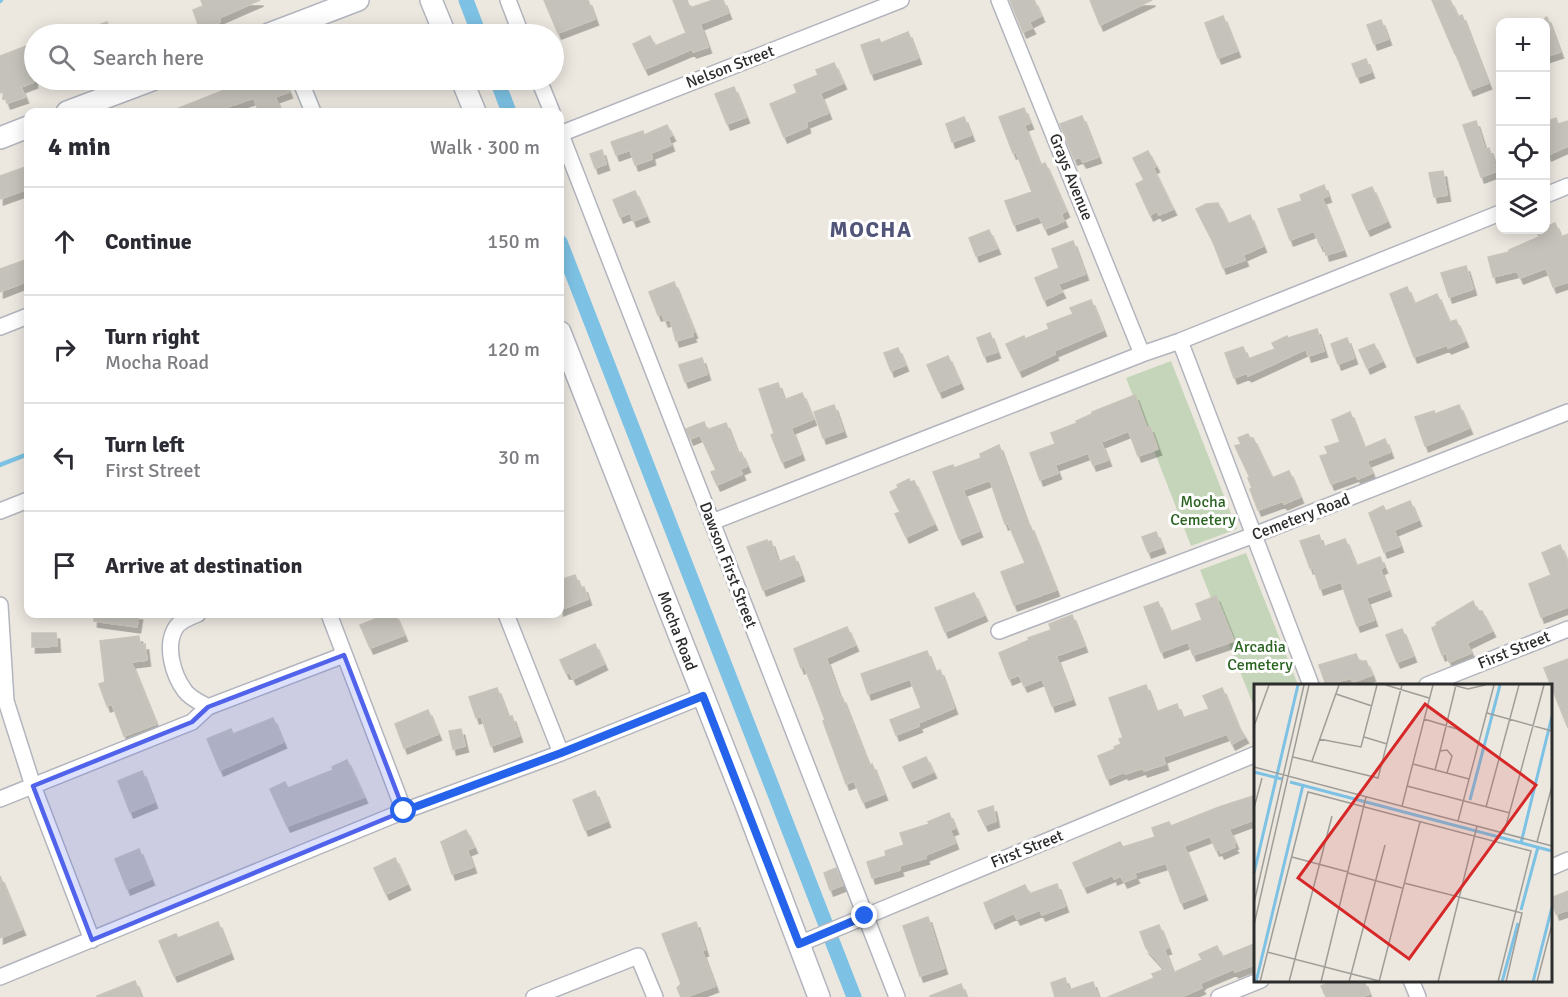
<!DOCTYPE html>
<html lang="en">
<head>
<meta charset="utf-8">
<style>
  :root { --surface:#fff; --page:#f2f2f3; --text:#2b2b33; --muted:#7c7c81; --line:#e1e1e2 }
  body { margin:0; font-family:Signika,sans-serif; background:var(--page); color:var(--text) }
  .controls { position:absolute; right:18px; top:18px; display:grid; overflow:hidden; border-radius:12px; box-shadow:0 3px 15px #0003 }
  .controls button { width:54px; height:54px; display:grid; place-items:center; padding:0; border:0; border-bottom:2px solid var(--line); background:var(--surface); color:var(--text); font:30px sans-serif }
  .stop { position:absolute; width:18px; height:18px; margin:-14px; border:4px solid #2563eb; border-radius:50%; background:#fff }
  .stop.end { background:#2563eb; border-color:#fff; box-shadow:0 2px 6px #0008 }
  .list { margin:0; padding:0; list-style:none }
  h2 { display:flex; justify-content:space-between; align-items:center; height:78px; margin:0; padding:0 24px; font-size:26px }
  h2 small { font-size:20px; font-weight:400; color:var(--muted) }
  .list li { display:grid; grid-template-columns:39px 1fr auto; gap:18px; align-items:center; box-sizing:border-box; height:108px; padding:0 24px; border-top:2px solid var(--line) }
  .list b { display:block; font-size:22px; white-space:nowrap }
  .list p { margin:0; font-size:20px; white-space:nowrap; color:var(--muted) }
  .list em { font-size:20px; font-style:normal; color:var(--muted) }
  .icon { flex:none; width:33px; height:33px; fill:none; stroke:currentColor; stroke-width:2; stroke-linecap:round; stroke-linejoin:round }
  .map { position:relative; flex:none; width:1568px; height:997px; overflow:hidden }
  .search { position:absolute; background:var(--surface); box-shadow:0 3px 15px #0003; left:24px; top:24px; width:540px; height:66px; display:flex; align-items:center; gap:15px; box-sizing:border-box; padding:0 21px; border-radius:33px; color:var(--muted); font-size:22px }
  .panel { position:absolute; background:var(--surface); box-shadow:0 3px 15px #0003; left:24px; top:108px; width:540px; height:510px; border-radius:12px }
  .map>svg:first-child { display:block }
  .cemetery { fill:#c5d5b9 }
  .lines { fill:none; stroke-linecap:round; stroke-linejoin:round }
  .stream { stroke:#7dc2e4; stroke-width:4.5 }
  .canal { stroke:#7dc2e4; stroke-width:15 }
  .building { fill:#c5c2bb; stroke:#c8c4ba; stroke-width:1.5; filter:url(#shadow) }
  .street-casing { stroke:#b3b5be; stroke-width:18 }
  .secondary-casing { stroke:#b3b5be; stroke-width:24 }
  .street { stroke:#fff; stroke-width:15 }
  .secondary { stroke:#fff; stroke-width:21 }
  .route { stroke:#2563eb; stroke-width:8 }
  .marked { fill:#5063ea; fill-opacity:0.2; stroke:#5063ea; stroke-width:4.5; stroke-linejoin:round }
  .labels { text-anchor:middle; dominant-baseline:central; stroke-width:6; stroke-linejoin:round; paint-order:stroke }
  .street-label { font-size:16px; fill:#2c2c2c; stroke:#fff }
  .park-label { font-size:16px; fill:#2b6422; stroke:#fff }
  .district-label { font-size:22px; font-weight:bold; letter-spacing:1.5px; fill:#505579; stroke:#fff }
  .inset-river { fill:none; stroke:#7dc2e4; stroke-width:3 }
  .inset-road { fill:none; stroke:#9f9d98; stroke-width:1.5 }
  .view { fill:#d62828; fill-opacity:0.15; stroke:#d62828; stroke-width:3 }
  .inset-edge { fill:none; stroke:#2c2c2c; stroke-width:3 }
</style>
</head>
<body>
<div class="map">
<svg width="1568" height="997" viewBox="0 0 1568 997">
  <defs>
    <filter id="shadow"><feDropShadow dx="3.5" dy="6" stdDeviation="0" flood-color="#0004"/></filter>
  </defs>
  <rect width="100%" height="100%" fill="#ece8e0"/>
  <!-- cemetery -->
  <path class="cemetery" d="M1171,361L1237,529L1191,546L1126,378Z
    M1246,553L1298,685H1256V712L1200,570Z"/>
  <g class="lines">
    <!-- stream -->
    <path class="stream" d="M0,1L1,0
      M560,246L561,245
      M0,465L28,454"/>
    <!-- canal -->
    <path class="canal" d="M466,0L479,34
      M497,80L509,112
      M560,242L854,997"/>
  </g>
  <!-- building -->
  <path class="building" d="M201,0H260L219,18L220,22L200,30L193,10L203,6Z
    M544,0H588L595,19L558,33Z
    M673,0H687L690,8L713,0H723L728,13L700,24L708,47L693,52L692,49L645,69L633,44L650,36L655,46L686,33Z
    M1010,0H1034L1041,16L1029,22L1032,28L1023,32Z
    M1090,0H1152L1100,25Z
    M1432,0H1450L1458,17L1462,15L1488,83L1470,90L1456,54H1455Z
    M1223,16L1237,51L1218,58L1205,23Z
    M1547,17L1560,52L1545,57V18Z
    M1381,20L1388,39L1374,44L1367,25Z
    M107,22L112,34H76V33Z
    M908,32L918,58L871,74L861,45L879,39L881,43Z
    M34,43V82L21,87L25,97L7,103L3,92L0,93V56Z
    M1366,59L1371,72L1357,77L1352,64Z
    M834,63L843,83L820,93L828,113L806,122L807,127L784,137L770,104L797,93L794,85L818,75L816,70Z
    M226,80H284L289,92L275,97L281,112H266L264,108L258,110L254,98L212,112H169L222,91L219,82Z
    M734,87L746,117L727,124L715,94Z
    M1024,108L1030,123L1024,125L1040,165L1045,163L1066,211L1061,214L1064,221L1045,229L1039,216L1014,225L1005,201L1032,192L1016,152L1013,153L999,117Z
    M1082,116L1098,157L1083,162L1080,157L1074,159L1060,124Z
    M964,117L971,135L952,142L946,124Z
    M1556,118L1558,124L1568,121V146L1548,155L1545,147V122Z
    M1476,121L1485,150L1489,148L1497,171L1481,177L1463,125Z
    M667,125L672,135L668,137L671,145L651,153L652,159L635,165L630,150L616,155L611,142L643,131L644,135Z
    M602,150L606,164L595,168L590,154Z
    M1148,151L1156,166L1153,168L1173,209L1159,215L1157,211L1150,215L1136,184L1144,180L1133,158Z
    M28,166V189L0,199V176Z
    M1443,171L1447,195L1434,197L1429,173Z
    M1324,185L1328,196L1322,198L1343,250L1326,255L1323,244L1320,245L1314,231L1290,240L1278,209L1302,201L1300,195Z
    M1372,187L1387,221L1367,230L1352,195Z
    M635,191L646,216L633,221L630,213L620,217L613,200Z
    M1218,203L1228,224L1250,215L1263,246L1243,255L1245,260L1223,268L1213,242L1196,209L1206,204Z
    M1555,223L1561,237L1568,234V282L1553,287L1546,268L1520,278L1517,271L1493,277L1488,257L1509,252V250L1539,237L1536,230H1545V227Z
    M989,230L997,248L976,256L969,238Z
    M1073,241L1085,274L1058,284L1062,292L1044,300L1035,278L1059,268L1052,249Z
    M28,259V281L0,292V269Z
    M1466,266L1473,289L1449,297L1441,273Z
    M674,282L694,332L692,333L693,336L676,341L670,319L665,321L662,314L658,315L649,292Z
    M1407,287L1414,304L1437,294L1449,322L1456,320L1465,341L1448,348L1447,345L1414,357L1390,294Z
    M1091,300L1103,330L1054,351L1055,354L1019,371L1006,344L1024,336L1025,339L1049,329L1047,324L1073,314L1070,308Z
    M1317,329L1324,351L1308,356L1306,349L1248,376L1247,373L1234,378L1225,353L1243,347L1248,359L1275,349L1272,343L1287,336L1288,338Z
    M990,333L997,352L984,356L977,338Z
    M1347,338L1354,358L1338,364L1331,344Z
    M1374,344L1382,361L1367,368L1359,350Z
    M898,348L905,365L891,371L884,353Z
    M948,356L960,383L939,392L927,365Z
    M702,358L707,374L685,382L679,365Z
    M778,383L784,400L802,393L813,419L791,428L801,454L782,462L771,435L774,433L759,389Z
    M1135,395L1147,428L1150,427L1158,449L1138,456L1129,432H1126L1101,442L1108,460L1093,465L1088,453L1055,465L1058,473L1040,480L1030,453L1055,444L1051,433L1077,423L1076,421L1092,414V412Z
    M834,405L843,431L823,438L814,412Z
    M1459,405L1469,428L1425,446L1415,417L1434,411L1435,414Z
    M1350,412L1364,448L1385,439L1390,452L1367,461L1372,473L1358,479L1356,475L1331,484L1320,456L1328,454L1325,447L1340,442L1332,420Z
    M704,422L707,430L726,423L738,454L741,452L747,466L740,469L742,474L717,485L711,472L716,470L700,435L690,439L686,429Z
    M1248,434L1250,438H1253L1272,478L1289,471L1300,497L1284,504L1283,501L1258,510L1250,489L1252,488L1248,478H1250L1235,446L1241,444L1238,438Z
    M999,445L1028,526L1030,525L1056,590L1014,605L1001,572L1025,563L1008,523L1005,524L990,480L963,490L979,531L959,539L933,472L953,465L954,468L981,458L980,454Z
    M909,479L910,482L914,481L934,524L906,537L895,514L900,512L890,492L898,488L897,485Z
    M1410,501L1418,520L1394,530L1400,546L1384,552L1369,513L1383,506L1386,511Z
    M1156,532L1162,547L1148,552L1142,537Z
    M1319,535L1323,547L1345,539L1356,566L1380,557L1384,567L1380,569L1388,590L1366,598L1374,620L1357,626L1341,582L1320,589L1313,567L1310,568L1300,541Z
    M767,540L768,542L771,541L778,562L794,556L801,575L763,590L747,547Z
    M1560,545L1568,564V607L1541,617L1529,584L1551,575L1542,553Z
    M575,575L580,588L584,587L588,599L560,610V580Z
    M974,593L984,615L945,632L935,608Z
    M1216,596L1234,641L1193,655L1188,642L1161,652L1144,607L1158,602L1170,632L1202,620L1196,604Z
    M1473,601L1477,611H1482L1492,631L1467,643L1471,653L1449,662L1446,653L1442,655L1432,628L1437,625L1436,623Z
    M94,614H139L137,627L94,621Z
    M388,614H395L404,635L370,648L360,625Z
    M1072,615L1084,646L1056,656L1072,699L1052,706L1042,679L1024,686L1019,675L1009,679L999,653L1029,640L1028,638L1051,630L1049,624Z
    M847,627L855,645L826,658L840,698L842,697L869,766L872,764L884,794L863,802L854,781L846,784L823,721L825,720L814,691L804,666L801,668L794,649Z
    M1402,629L1413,656L1397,662L1386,635Z
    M32,633H56L57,646L32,647Z
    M139,636L140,645L145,644L147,660L131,662L156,724L124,736L112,704L107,706L99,684L105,682L100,641Z
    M595,644L604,664L573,679L570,673H566L560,660Z
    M927,651L935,672L940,670L954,708L918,723L919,726L896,735L890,720L921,708L910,679L868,694L861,674Z
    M1356,654L1359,661H1366L1372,675L1353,682L1351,678L1326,685L1319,665Z
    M1568,659V728L1544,668Z
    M1146,685L1156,712L1177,704L1182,718L1209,709L1203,696L1222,688L1237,724L1245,737L1232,744L1227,734L1163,757L1165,764L1144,771L1143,768L1125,774L1124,772L1107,779L1098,756L1115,749L1114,747L1121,744L1119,739L1123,738L1109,698Z
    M497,688L508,717L512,716L519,736L491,746L481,716L476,718L469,697Z
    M428,710L438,734L404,748L395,724Z
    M273,718L283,742L220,770L207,739L231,729L233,734Z
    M461,729L465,746L453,749L449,731Z
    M926,757L933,772L910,782L903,767Z
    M347,760L364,797L287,826L270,789L285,782L288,788L333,770L332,767Z
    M142,771L154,802L130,812L118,781Z
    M595,791L607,821L585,830L573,800Z
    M1256,795V819L1229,829L1235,843L1233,844L1235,847L1221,853L1219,849L1216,850L1210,836L1184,846L1204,894L1181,903L1166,863L1134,873L1136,877L1124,882L1121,876L1114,879L1113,875L1084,887L1073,863L1120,842L1123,847L1155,837L1152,828L1169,822L1171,826L1219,807Z
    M993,806L996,821L985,825L978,811Z
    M949,813L955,828L950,830L955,843L928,854L925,855L926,858L899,866L900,870L872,878L867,862L886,856L885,851L904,845L900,833L929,824L928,822Z
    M466,830L474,847L467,850L473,867L452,874L441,842Z
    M139,849L151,879L127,889L115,859Z
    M395,858L407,884L386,894L374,868Z
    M836,868L843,885L830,890L824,873Z
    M0,876L22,929L0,938Z
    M1057,884L1065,906L1042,915L1040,910L1017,919L1014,913L992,923L984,903L1025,885L1029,894Z
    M1568,891V910L1556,914L1551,898Z
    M928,917L944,968L920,976L903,926Z
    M218,922L230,953L174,976L159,941L176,934L178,938Z
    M696,922L705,950L702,951L715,986L686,997H681L677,988L681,984L662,934Z
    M1159,925L1168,948L1164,949L1173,973L1202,960L1199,954L1217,946L1222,957L1256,943V964L1235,972L1234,969L1203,982L1200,985L1202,988L1181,997H1108L1154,978L1152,974L1165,969L1146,948L1140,932Z
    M1065,978L1069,990L1093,982L1098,997H1055L1051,983Z
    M135,981L141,997H97V996Z
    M1327,981H1364L1369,994L1362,997H1326L1321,986L1328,983Z
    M961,984L966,997H930V996Z"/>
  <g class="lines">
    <!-- street casing -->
    <g class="street-casing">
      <path id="street" d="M508,0L521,34
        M999,0L1142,354
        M300,80L313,112
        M539,80L552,112
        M560,132L897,997
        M560,134L901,0
        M1546,195L1568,186
        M0,327L28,316
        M1180,341L1311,685
        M0,511L28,500
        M712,522L1142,354L1180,341L1500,213
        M0,605L6,701L33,786L92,940
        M198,614C190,617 179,621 175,629C165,647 173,675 185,691C190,698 201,703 208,707L344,655
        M329,614L404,811
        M506,614L561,753
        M999,631L1254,535L1568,412
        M1427,685L1568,629
        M0,799L192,722L208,707
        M1552,867L1568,860
        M799,944L1256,754
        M0,977L404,811L561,753L703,696
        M1411,980L1418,997
        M534,997L638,956L655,997
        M1219,997L1261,980"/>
    </g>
    <!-- secondary casing -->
    <g class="secondary-casing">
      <path id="secondary" d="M431,0L445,34
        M269,34L358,0
        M462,80L475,112
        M67,112L152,80
        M0,138L28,127
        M560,332L745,802L819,997"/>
    </g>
    <!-- street -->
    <use href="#street" class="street"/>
    <!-- secondary -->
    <use href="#secondary" class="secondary"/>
  </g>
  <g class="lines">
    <!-- route -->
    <path class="route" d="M404,811L561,753L703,696L799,944L865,916"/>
  </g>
  <!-- marked area -->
  <path class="marked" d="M344,655L404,811L92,940L33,786L192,722L208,707Z"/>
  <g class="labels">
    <!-- street labels -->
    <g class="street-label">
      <text transform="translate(730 67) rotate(-21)">Nelson Street</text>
      <text transform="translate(1071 177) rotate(68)">Grays Avenue</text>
      <text transform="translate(1301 517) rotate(-21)">Cemetery Road</text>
      <text transform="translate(728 565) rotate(69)">Dawson First Street</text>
      <text transform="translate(677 631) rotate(69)">Mocha Road</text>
      <text transform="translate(1514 650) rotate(-22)">First Street</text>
      <text transform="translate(1027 849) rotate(-22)">First Street</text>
    </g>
    <!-- park labels -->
    <g class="park-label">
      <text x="1203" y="502">Mocha<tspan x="1203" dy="18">Cemetery</tspan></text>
      <text x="1260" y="647">Arcadia<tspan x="1260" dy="18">Cemetery</tspan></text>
    </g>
    <!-- district labels -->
    <g class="district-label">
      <text x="871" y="229">MOCHA</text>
    </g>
  </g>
  <!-- overview -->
  <g transform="translate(1254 684)">
    <rect width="298" height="298" fill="#ece8e0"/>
    <path class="inset-river" d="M0,88L28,95M36,98L298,167M216,116L246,1M267,159L298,32M0,189L44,1M267,226L284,163M2,298L49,101M248,298L264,239M279,298L298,223"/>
    <path class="inset-road" d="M132,1L175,14M199,1L214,5L231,1M82,10L118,22M233,29L298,47M170,35L203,45L225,59M0,42L15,1M110,53L133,60M65,55L107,63L123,1M186,67L202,1M39,73L124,94L148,1M58,77L85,1M159,80L215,95M0,83L298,162M181,86L186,67L193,66L198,72L193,89M153,102L256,129M148,122L179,1M232,123L265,1M0,124L8,94M204,137L240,1M250,149L290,1M283,158L298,102M38,173L94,188M94,189L148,204M150,199L268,229L252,298M0,219L50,1M0,241L55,1M13,268L125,297M6,298L54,108L277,167L244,298M35,298L78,132M67,298L112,113M95,298L131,161M125,298L166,138M184,298L223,142M283,298L298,240"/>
    <path class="view" d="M171,20L282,101L155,275L44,194Z"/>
    <rect width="298" height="298" class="inset-edge"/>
  </g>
</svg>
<div class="controls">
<button>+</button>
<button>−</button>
<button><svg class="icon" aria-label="locate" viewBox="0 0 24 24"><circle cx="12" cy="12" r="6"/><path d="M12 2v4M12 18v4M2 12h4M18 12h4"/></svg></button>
<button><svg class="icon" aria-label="layers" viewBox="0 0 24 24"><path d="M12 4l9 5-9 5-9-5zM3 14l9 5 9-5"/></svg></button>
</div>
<div class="stop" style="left:404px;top:811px"></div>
<div class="stop end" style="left:865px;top:916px"></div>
<div class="search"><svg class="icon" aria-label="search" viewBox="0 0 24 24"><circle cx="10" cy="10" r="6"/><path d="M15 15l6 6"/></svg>Search here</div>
<section class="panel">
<h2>4 min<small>Walk · 300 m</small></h2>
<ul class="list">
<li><svg class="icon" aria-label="ahead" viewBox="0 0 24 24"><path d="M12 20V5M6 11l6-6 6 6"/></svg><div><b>Continue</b></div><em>150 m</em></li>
<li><svg class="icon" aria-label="right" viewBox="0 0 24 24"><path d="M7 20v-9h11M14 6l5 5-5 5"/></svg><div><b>Turn right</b><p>Mocha Road</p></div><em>120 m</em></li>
<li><svg class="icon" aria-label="left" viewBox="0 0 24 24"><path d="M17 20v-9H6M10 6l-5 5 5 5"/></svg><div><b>Turn left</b><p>First Street</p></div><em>30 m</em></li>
<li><svg class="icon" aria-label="arrive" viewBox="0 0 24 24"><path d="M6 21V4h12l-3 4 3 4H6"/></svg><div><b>Arrive at destination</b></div></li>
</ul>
</section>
</div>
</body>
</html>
